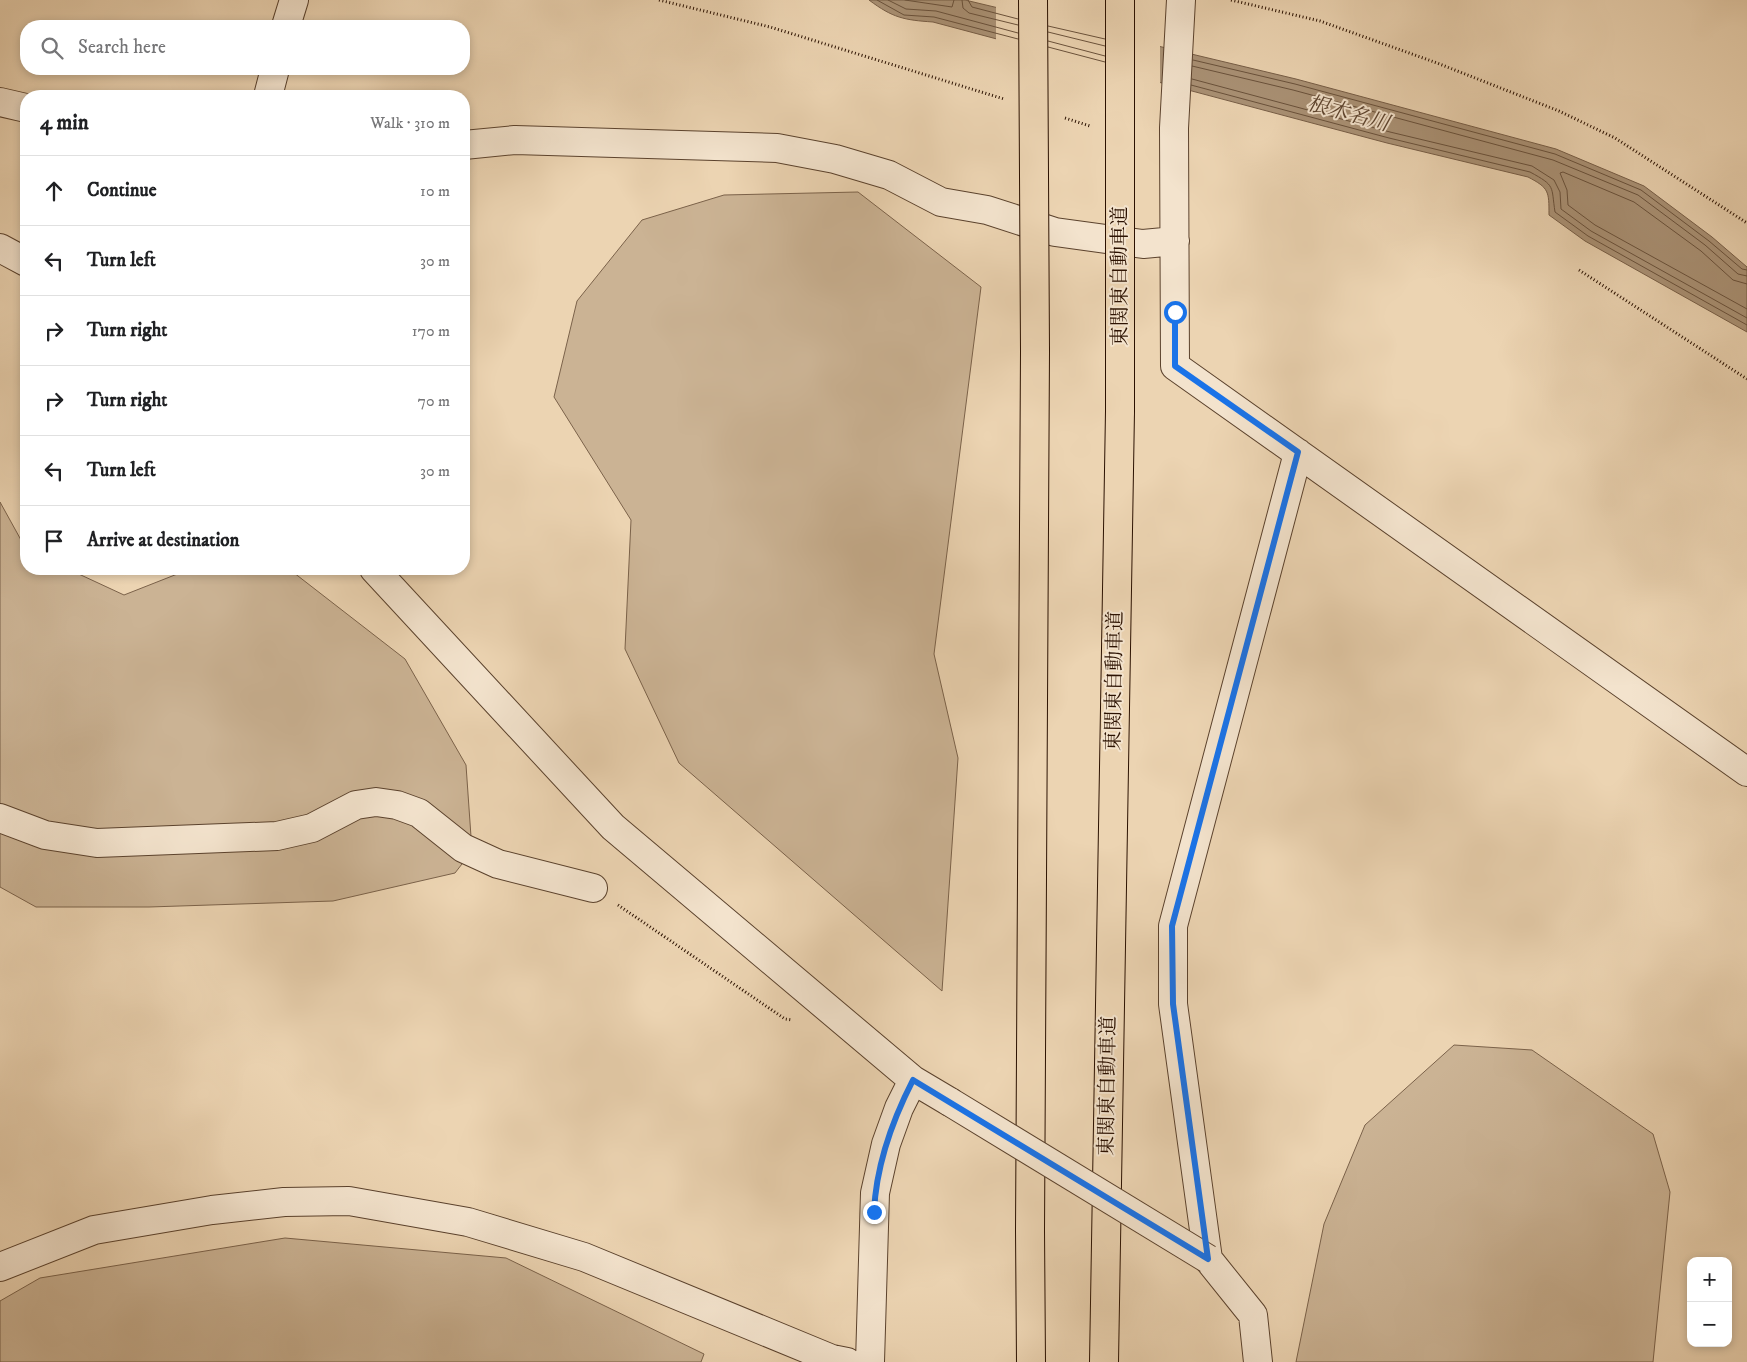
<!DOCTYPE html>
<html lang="en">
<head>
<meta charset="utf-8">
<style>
  :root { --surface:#fff; --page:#f6f6f6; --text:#202124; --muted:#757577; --line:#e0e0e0 }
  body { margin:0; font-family:"IM FELL DW Pica","Noto Serif JP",serif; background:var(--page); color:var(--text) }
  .controls { position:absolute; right:15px; bottom:15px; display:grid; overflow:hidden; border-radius:10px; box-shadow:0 2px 8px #0003 }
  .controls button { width:45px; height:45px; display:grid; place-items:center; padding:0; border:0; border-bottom:1px solid var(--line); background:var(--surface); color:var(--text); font:25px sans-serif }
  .stop { position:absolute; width:15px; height:15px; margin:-11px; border:4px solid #1a73e8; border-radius:50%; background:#fff }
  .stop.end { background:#1a73e8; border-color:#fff; box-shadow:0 1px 5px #0008 }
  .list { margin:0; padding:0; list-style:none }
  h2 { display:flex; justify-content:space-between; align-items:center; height:65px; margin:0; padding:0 20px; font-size:21px }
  h2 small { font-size:16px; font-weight:400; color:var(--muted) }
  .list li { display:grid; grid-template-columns:32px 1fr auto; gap:15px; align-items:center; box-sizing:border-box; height:70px; padding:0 20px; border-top:1px solid var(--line) }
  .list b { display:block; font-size:19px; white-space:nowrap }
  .list em { font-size:16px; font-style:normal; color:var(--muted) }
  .icon { flex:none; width:28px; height:28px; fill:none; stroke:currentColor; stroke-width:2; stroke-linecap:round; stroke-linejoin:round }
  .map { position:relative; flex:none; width:1747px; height:1362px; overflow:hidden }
  .search { position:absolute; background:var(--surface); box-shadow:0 2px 8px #0003; left:20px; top:20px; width:450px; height:55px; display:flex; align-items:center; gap:12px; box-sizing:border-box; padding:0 18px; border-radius:20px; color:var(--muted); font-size:19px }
  .panel { position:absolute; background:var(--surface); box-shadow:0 2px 8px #0003; left:20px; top:90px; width:450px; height:485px; border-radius:20px }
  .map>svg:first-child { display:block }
  .green { fill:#cbb394; stroke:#7b624a }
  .water { fill:#aa9276; stroke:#775e47 }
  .pier { fill:#ecd4b2 }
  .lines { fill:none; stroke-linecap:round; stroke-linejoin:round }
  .shore { stroke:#6a523c; stroke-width:1 }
  .minor-casing { stroke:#5b422d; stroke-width:30 }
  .highway-casing { stroke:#2b1101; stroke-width:30 }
  .path { stroke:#2b1101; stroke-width:3; stroke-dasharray:1 2.5; stroke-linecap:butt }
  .minor { stroke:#f3e3cd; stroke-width:28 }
  .highway { stroke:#ecd4b2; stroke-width:28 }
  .minor-bridge-casing { stroke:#5b422d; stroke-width:30; stroke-linecap:butt }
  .highway-bridge-casing { stroke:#2b1101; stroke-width:30; stroke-linecap:butt }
  .minor-bridge { stroke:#f3e3cd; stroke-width:28 }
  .highway-bridge { stroke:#ecd4b2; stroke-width:28 }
  .route { stroke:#1a73e8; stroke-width:6 }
  .labels { text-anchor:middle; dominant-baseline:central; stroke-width:4; stroke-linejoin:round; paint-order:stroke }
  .street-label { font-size:20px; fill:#2b1101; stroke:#f3e3cd }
  .water-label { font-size:21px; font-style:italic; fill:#5e4530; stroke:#f3e3cd }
</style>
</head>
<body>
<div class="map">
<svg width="1747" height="1362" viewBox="0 0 1747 1362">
  <rect width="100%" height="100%" fill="#ecd4b2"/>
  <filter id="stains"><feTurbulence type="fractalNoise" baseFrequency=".004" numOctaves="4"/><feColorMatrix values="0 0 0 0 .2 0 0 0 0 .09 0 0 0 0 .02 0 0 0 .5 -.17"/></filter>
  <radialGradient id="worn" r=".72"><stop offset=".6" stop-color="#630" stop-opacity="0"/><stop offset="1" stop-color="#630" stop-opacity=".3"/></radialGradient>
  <!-- green -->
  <path class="green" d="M858,192L981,287L934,654L958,758L942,991L679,763L625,649L631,520L554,397L577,301L642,220L724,195Z
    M0,502L26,549V569H68L124,595L190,569H289L405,659L466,765L472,851L455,873L333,901L149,907H36L0,887Z
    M1454,1045L1532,1050L1653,1134L1670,1192L1653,1362H1296L1324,1224L1365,1125Z
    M285,1238L506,1258L704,1354L701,1362H0V1301L40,1278Z"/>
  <!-- water -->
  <path class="water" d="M869,0H965L1296,79L1556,149L1644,186L1712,237L1747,267V332L1585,241L1549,215C1549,191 1549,188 1528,177L1387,143L933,22C904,20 893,18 869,0Z"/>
  <!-- pier -->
  <path class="pier" d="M996,6L1160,45V85L996,41Z"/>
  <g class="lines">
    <!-- shore -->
    <path class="shore" d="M877,0L904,15L934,17L1018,39
      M888,0L906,9L936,11L1018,33
      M905,0L952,7L954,0
      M962,0L963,8L969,13L1018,25
      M968,0L972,7L1018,19
      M1048,26L1105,39
      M1048,32L1105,46
      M1048,41L1105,56
      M1048,47L1105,62
      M1193,60L1295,84L1555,154L1641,190L1709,241L1742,269L1747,270
      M1192,66L1293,90L1553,160L1638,195L1705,245L1738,274L1747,276
      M1192,79L1390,132L1532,166L1554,180L1560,192L1561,209L1591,231L1747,318
      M1191,85L1389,138L1530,172C1556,186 1551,186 1555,212L1588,236L1747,325
      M1747,284L1733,280L1701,251L1634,202L1563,172L1560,173L1567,190L1568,205L1595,225L1747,309"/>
    <!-- minor casing -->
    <g class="minor-casing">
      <path id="minor" d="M1181,0L1174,128L1175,366L1747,772
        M286,26L294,0
        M268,96L275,69
        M0,102L26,108
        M464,145L515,140L777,148L835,159L889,175L941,202L987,210L1055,232L1143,244L1175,241
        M0,248L26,262
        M374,569L613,827L913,1080L950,1102
        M0,818L45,835L97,843L277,836L312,828L356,805L376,802L397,805L419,813L463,848L498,864L593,888
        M0,1267L94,1230L212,1210L284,1202L349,1201L468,1222L584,1257L832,1359L847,1362
        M870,1362L875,1193L886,1144L899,1108L913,1080
        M1258,1362L1253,1315L1208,1259L1173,1004V926L1298,453"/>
    </g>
    <!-- highway casing -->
    <g class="highway-casing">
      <path id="highway" d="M1031,1362L1030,1230L1035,351
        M1104,1362L1120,411"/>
    </g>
    <!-- path -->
    <path class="path" d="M659,0L770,27L1004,99
      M1231,0L1320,21L1437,63L1559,111L1615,138L1747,223
      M1065,118L1090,126
      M1579,270L1747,379
      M618,905L785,1019L792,1020"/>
    <!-- minor -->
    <use href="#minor" class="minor"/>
    <!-- highway -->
    <use href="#highway" class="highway"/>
    <!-- minor-bridge casing -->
    <g class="minor-bridge-casing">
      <path id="minor-bridge" d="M950,1102L1208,1259"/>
    </g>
    <!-- highway-bridge casing -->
    <g class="highway-bridge-casing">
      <path id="highway-bridge" d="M1033,0L1035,351
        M1120,0V411"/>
    </g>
    <!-- minor-bridge -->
    <use href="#minor-bridge" class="minor-bridge"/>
    <!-- highway-bridge -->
    <use href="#highway-bridge" class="highway-bridge"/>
  </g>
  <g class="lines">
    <!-- route -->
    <path class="route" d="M874,1212C876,1166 892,1121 913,1080L1208,1259L1173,1004L1172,926L1298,452L1175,366V312"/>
  </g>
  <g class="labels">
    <!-- street labels -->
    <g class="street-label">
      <text transform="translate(1120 276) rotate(-90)">東関東自動車道</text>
      <text transform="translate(1115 681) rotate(-89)">東関東自動車道</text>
      <text transform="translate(1108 1086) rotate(-89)">東関東自動車道</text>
    </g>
    <!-- water labels -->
    <g class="water-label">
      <text transform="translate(1348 114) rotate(15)">根木名川</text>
    </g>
  </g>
  <rect width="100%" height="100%" filter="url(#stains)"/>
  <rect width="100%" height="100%" fill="url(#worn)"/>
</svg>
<div class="controls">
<button>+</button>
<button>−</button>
</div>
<div class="stop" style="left:1175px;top:312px"></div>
<div class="stop end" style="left:874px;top:1212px"></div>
<div class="search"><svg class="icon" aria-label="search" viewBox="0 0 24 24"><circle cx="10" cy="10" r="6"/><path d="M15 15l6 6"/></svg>Search here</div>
<section class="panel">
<h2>4 min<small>Walk · 310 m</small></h2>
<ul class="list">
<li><svg class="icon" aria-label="ahead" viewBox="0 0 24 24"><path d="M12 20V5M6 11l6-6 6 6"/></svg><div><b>Continue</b></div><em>10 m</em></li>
<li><svg class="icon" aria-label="left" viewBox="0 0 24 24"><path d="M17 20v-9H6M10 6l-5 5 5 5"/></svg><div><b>Turn left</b></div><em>30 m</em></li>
<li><svg class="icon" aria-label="right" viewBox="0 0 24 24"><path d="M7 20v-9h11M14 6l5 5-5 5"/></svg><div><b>Turn right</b></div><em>170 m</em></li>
<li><svg class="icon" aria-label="right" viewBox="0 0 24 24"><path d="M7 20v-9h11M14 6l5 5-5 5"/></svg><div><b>Turn right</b></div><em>70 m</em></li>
<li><svg class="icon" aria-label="left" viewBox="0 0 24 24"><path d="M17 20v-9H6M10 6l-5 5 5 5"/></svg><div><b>Turn left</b></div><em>30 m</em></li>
<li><svg class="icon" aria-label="arrive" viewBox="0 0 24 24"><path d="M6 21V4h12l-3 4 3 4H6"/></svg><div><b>Arrive at destination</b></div></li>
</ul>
</section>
</div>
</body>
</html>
